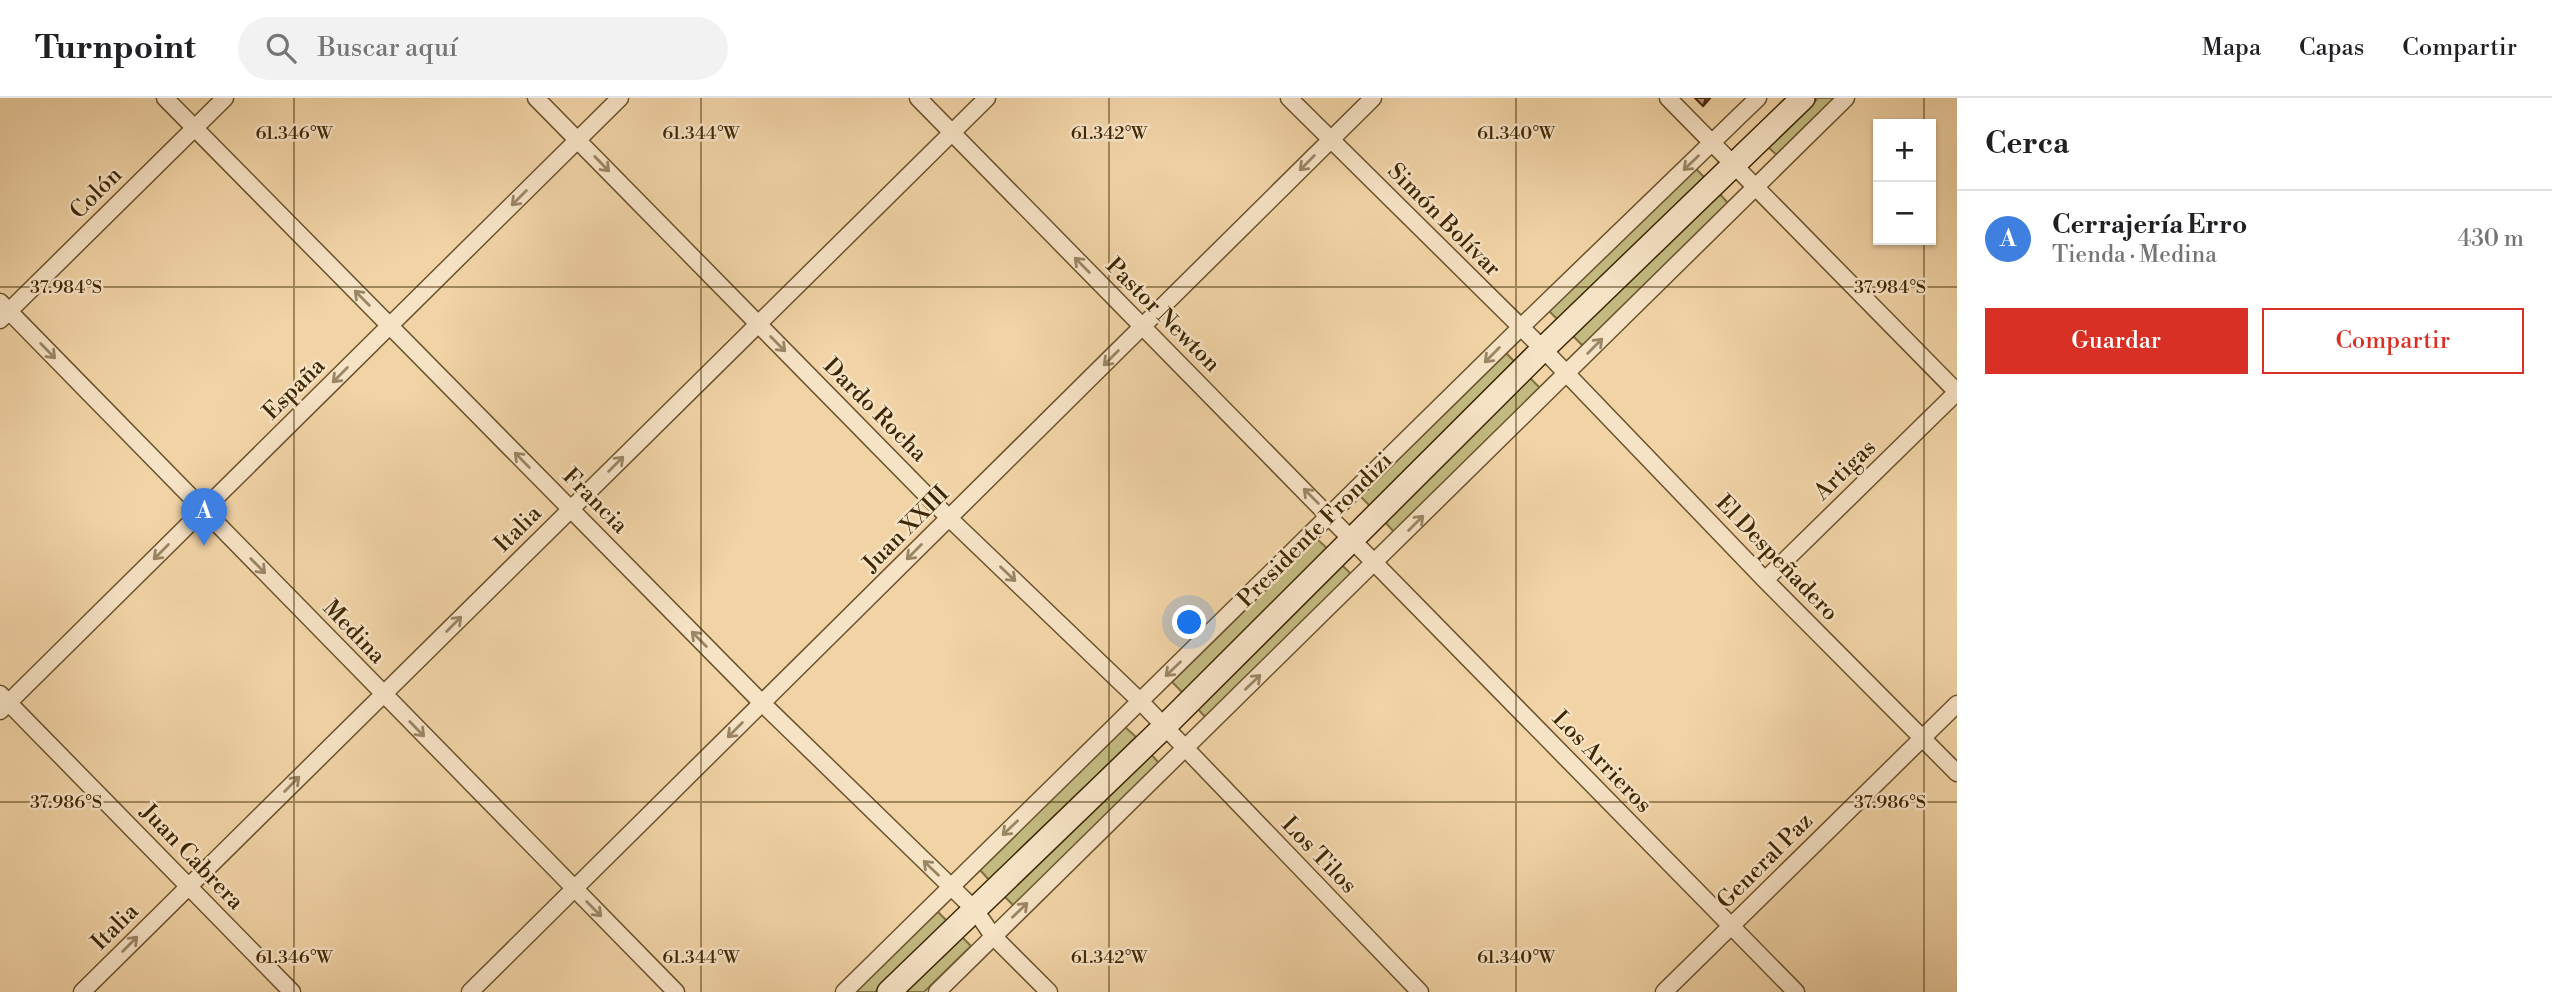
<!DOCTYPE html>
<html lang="es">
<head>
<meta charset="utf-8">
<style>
  :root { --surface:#fff; --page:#f2f2f2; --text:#202124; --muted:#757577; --line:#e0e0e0; --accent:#d93025 }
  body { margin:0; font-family:"Libre Bodoni",serif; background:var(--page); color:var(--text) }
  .controls { position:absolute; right:21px; top:21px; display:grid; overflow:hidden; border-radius:0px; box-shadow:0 2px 5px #0004 }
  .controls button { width:63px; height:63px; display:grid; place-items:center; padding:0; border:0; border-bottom:2px solid var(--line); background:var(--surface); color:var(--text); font:35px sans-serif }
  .you { position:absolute; left:1190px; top:525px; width:24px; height:24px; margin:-18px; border:5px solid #fff; border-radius:50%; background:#1a73e8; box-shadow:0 0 0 10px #1a73e833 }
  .badge { display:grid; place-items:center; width:46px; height:46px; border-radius:50%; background:var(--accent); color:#fff; font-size:23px; font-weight:700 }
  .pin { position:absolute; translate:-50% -58px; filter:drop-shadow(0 2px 4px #0008) }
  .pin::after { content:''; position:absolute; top:37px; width:24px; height:21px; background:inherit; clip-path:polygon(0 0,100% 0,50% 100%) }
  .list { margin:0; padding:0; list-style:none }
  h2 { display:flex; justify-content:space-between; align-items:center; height:91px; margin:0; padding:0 28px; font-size:30px }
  h2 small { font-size:23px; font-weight:400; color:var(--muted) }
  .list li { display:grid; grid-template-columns:46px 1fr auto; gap:21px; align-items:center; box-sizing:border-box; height:98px; padding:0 28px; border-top:2px solid var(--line) }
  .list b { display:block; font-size:26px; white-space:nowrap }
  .list p { margin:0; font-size:23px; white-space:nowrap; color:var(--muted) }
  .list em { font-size:23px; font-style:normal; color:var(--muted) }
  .actions { display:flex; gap:14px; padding:21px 28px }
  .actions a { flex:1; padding:16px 0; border:2px solid var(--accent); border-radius:0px; text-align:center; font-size:24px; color:var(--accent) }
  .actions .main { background:var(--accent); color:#fff }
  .icon { flex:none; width:38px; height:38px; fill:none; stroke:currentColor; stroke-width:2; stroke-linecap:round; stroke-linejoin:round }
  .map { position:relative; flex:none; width:1957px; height:894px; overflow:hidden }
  header { display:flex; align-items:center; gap:42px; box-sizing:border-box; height:98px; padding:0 35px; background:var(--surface); border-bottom:2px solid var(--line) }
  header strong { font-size:33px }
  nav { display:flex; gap:38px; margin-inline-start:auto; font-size:24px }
  .search { width:490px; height:63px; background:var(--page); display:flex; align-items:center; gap:18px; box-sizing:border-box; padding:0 24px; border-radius:38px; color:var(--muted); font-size:26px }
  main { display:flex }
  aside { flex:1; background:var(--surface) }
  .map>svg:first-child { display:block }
  .green { fill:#c2ba81; stroke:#807142; stroke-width:2 }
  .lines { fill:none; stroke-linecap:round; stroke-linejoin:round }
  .minor-casing { stroke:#6b532c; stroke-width:19 }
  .secondary-casing { stroke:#3e2803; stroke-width:26 }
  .minor { stroke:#f6e2c5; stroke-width:16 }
  .secondary { stroke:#f6e2c5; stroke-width:23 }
  .wall { fill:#c8907c; stroke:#3e2803; stroke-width:2 }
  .shaded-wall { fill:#a27665; stroke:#3e2803; stroke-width:2 }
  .oneway { stroke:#9a8564 }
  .ticks { fill:none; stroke:#3e2803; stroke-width:2; stroke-opacity:0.45 }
  .labels { text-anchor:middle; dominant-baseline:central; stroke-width:5; stroke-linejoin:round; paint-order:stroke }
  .street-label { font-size:23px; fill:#3e2803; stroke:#f6e2c5 }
  .ticks-label { font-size:18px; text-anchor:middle; fill:#3e2803; stroke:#f6e2c5; stroke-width:5; stroke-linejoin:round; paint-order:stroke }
</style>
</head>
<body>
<header>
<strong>Turnpoint</strong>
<div class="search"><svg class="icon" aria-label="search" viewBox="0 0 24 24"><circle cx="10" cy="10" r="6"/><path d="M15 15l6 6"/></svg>Buscar aquí</div>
<nav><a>Mapa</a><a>Capas</a><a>Compartir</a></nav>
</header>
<main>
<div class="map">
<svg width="1957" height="894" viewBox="0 0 1957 894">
  <rect width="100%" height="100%" fill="#f1d3a6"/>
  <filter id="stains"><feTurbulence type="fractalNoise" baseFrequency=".00286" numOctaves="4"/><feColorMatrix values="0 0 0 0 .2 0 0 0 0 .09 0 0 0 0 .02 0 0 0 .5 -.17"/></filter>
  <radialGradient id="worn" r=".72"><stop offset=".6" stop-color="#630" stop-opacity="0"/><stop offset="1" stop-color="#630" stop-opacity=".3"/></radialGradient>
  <!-- green -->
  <path class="green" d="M1818,0H1841L1780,60L1768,49Z
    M1693,68L1705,80L1559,223L1548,212Z
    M1717,93L1728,105L1583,248L1572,237Z
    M1506,255L1517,266L1371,409L1360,398Z
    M1530,280L1541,291L1395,435L1384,423Z
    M1317,441L1329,452L1183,595L1172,584Z
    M1341,466L1352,477L1207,621L1196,609Z
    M1124,628L1136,639L990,783L979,771Z
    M1148,653L1159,665L1014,808L1003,797Z
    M936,812L947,823L875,894H852Z
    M960,837L971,848L924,894H902Z"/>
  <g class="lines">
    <!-- minor casing -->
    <g class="minor-casing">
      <path id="minor" d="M165,0L762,605L975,812L993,838L1049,894
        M536,0L949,420L1140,603L1420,894
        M918,0L1796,894
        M1289,0L1543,251L1765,482L1957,675
        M1668,0L1957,294
        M0,204L676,894
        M0,222L225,0
        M1765,482L1957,294
        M0,596L292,894
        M0,613L620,0
        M82,894L987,0
        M470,894L1373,0
        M844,894L1521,229L1758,0
        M937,894L1846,0
        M1664,894L1957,606"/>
    </g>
    <!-- secondary casing -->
    <g class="secondary-casing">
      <path id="secondary" d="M889,894L1164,629L1543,251L1803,0"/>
    </g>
    <!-- minor -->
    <use href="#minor" class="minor"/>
    <!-- secondary -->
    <use href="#secondary" class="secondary"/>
  </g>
  <!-- wall -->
  <path class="wall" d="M1695,0H1710L1703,8Z"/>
  <!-- shaded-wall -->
  <path class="shaded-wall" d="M1706,0H1710L1703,8Z"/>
  <!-- one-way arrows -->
  <defs><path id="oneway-shaft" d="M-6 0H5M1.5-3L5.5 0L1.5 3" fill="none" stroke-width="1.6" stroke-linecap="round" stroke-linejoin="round" transform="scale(1.75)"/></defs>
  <g class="oneway">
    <use href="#oneway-shaft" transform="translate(1307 65) rotate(135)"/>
    <use href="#oneway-shaft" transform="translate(1691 65) rotate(136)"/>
    <use href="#oneway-shaft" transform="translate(602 66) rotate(46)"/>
    <use href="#oneway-shaft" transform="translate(519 100) rotate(135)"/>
    <use href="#oneway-shaft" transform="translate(1082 167) rotate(-135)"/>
    <use href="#oneway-shaft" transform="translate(362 200) rotate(-135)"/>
    <use href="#oneway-shaft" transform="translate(778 246) rotate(45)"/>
    <use href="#oneway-shaft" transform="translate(1595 248) rotate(-45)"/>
    <use href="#oneway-shaft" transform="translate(48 253) rotate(46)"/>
    <use href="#oneway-shaft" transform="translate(1492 257) rotate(135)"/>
    <use href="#oneway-shaft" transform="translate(1111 260) rotate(135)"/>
    <use href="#oneway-shaft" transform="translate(340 277) rotate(135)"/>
    <use href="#oneway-shaft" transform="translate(522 362) rotate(-135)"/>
    <use href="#oneway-shaft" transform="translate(616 366) rotate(-45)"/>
    <use href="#oneway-shaft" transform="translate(1311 398) rotate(-135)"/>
    <use href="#oneway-shaft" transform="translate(1416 425) rotate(-45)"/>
    <use href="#oneway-shaft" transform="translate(161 454) rotate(135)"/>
    <use href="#oneway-shaft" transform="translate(914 454) rotate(135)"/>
    <use href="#oneway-shaft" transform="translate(258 468) rotate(46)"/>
    <use href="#oneway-shaft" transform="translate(1008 476) rotate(44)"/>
    <use href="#oneway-shaft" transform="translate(454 526) rotate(-45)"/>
    <use href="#oneway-shaft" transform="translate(699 541) rotate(-135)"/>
    <use href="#oneway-shaft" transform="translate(1173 571) rotate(136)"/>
    <use href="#oneway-shaft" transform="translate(1253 584) rotate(-44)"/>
    <use href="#oneway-shaft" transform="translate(417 631) rotate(46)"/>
    <use href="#oneway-shaft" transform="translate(735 632) rotate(135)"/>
    <use href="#oneway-shaft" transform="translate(292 686) rotate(-45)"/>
    <use href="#oneway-shaft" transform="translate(1010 730) rotate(136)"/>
    <use href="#oneway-shaft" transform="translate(931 770) rotate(-136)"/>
    <use href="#oneway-shaft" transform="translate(594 811) rotate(45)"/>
    <use href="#oneway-shaft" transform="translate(1020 812) rotate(-44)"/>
    <use href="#oneway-shaft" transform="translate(130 846) rotate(-45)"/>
  </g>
  <!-- ticks -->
  <path class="ticks" d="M294,0V894M701,0V894M1109,0V894M1516,0V894M1924,0V26M1924,142V894M0,189H1957M0,704H1957"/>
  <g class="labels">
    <!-- street labels -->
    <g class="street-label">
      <text transform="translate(96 95) rotate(-45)">Colón</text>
      <text transform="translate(1444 122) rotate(45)">Simón Bolívar</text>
      <text transform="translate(1163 217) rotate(45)">Pastor Newton</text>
      <text transform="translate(294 291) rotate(-45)">España</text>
      <text transform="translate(875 312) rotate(45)">Dardo Rocha</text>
      <text transform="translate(1845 372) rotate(-44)">Artigas</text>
      <text transform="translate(595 403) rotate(45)">Francia</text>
      <text transform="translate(518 431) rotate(-45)">Italia</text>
      <text transform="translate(906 431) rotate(-45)">Juan XXIII</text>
      <text transform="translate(1315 432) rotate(-45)">Presidente Frondizi</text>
      <text transform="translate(1777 460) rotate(46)">El Despeñadero</text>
      <text transform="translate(354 534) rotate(46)">Medina</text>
      <text transform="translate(1602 664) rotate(46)">Los Arrieros</text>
      <text transform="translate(1319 757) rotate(46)">Los Tilos</text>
      <text transform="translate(192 759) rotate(46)">Juan Cabrera</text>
      <text transform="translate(1765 763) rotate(-45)">General Paz</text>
      <text transform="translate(115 829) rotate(-45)">Italia</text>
    </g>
  </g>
  <g class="ticks-label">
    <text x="294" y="41">61.346°W</text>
    <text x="701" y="41">61.344°W</text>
    <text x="1109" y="41">61.342°W</text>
    <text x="1516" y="41">61.340°W</text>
    <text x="66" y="195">37.984°S</text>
    <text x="1890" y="195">37.984°S</text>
    <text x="66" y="710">37.986°S</text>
    <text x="1890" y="710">37.986°S</text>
    <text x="294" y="865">61.346°W</text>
    <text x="701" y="865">61.344°W</text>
    <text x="1109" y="865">61.342°W</text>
    <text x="1516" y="865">61.340°W</text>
  </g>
  <rect width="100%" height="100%" filter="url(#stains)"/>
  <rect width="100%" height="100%" fill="url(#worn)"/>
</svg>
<div class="controls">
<button>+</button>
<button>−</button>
</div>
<div class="you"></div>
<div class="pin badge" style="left:204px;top:448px;background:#3f7fe0">A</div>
</div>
<aside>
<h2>Cerca<small></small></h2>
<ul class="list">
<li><span class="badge" style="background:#3f7fe0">A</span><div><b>Cerrajería Erro</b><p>Tienda · Medina</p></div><em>430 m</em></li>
</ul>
<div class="actions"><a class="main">Guardar</a><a>Compartir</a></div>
</aside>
</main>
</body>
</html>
